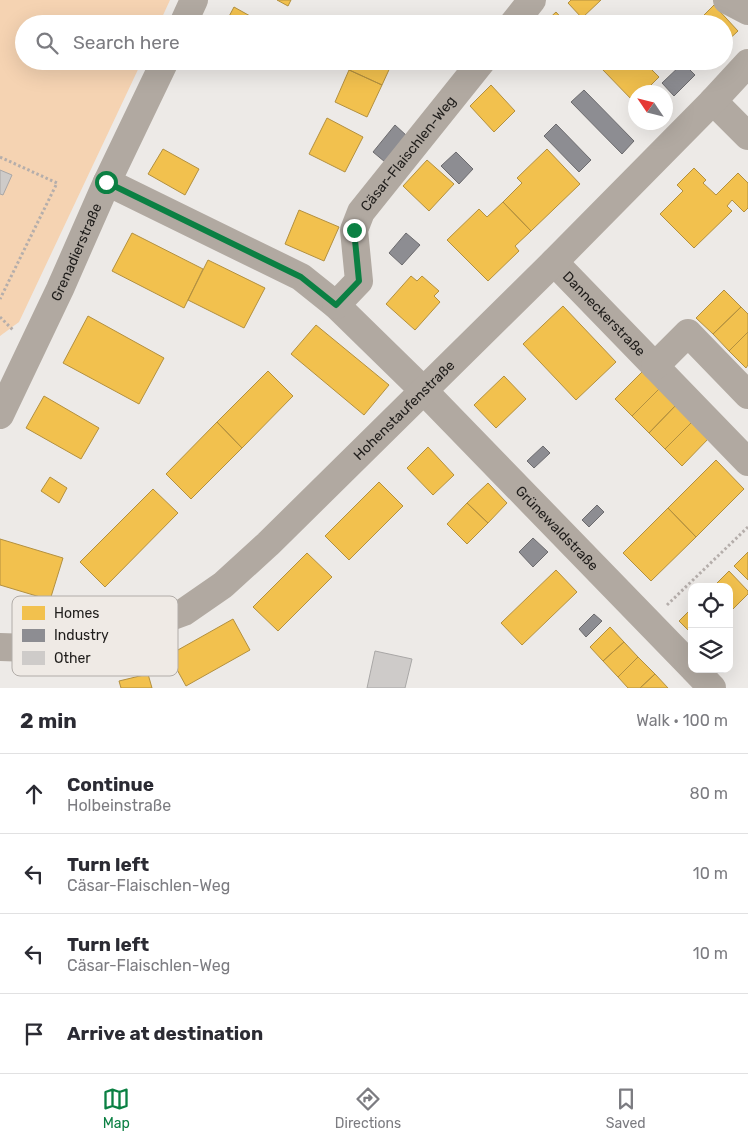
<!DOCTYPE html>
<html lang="en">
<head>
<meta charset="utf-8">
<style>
  :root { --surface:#fff; --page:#f2f2f3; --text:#2b2b33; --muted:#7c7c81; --line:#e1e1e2; --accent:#0b8043 }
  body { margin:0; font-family:Rubik,sans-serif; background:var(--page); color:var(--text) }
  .controls { position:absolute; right:15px; bottom:15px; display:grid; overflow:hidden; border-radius:10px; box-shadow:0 5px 20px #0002 }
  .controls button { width:45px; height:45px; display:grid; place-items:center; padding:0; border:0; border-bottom:1px solid var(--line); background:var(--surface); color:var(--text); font:25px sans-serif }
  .compass { position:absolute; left:628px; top:85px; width:45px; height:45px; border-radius:50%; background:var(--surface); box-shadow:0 5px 20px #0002; rotate:305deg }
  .stop { position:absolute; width:15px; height:15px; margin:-11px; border:4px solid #0b8043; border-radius:50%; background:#fff }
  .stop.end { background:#0b8043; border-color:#fff; box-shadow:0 1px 5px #0008 }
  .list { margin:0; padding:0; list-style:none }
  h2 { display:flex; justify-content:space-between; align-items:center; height:65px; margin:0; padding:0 20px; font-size:21px }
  h2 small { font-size:16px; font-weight:400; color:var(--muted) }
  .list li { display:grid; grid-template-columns:32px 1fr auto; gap:15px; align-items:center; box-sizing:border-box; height:80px; padding:0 20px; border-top:1px solid var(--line) }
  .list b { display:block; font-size:19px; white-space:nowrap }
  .list p { margin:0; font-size:16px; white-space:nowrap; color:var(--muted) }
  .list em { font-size:16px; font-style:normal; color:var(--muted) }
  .icon { flex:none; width:28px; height:28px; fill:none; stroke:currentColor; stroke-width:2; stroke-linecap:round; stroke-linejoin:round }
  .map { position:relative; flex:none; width:748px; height:688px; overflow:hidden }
  .search { position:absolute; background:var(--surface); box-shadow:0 5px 20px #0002; left:15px; right:15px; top:15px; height:55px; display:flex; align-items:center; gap:12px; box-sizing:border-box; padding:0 18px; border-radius:28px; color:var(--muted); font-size:19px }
  .sheet { height:385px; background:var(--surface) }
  nav { display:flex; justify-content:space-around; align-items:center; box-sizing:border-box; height:70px; border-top:1px solid var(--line); background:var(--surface); font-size:14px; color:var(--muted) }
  nav a { display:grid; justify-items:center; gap:2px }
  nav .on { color:var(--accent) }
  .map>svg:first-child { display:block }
  .green { fill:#f5d3b2 }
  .homes { fill:#f2c14e; stroke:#b3903f }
  .industry { fill:#8d8d92; stroke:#6c6b6e }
  .building { fill:#cecbc9; stroke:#a9a7a6 }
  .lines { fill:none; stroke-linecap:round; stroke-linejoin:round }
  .path { stroke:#b5aeab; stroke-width:3; stroke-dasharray:2.5 2.5; stroke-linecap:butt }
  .minor { stroke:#b1a9a1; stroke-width:28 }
  .route { stroke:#0b8043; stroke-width:6 }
  .labels { text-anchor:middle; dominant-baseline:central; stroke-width:5; stroke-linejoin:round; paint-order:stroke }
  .street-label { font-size:14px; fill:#1f1d1b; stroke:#efeae5 }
  .key { fill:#efeae5; stroke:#b1aca8; stroke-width:1 }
  .key-label { font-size:14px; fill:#1f1d1b }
</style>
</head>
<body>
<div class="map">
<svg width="748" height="688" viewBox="0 0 748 688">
  <rect width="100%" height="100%" fill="#edeae7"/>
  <!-- green -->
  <path class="green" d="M0,0H170L159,24H24V61H142L19,322L0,336Z"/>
  <!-- homes -->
  <path class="homes" d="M277,0H291L288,6Z
    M571,0H601L582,18L568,3Z
    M714,5L738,31L724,44V24H695Z
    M234,7L259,21L257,24H225Z
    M556,12L567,24H543Z
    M348,61H393L382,85L345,68Z
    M610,61H643L659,77L644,92H636V100L634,102L602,69Z
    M349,70L382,85L367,117L335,102Z
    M491,85L515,111L494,132L470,106Z
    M327,118L363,137L345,172L309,154Z
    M163,149L199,169L185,195L148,174Z
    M547,149L580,184L531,231L503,202L522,183L517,178Z
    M427,160L454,184L429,211L403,186Z
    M694,168L706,180L703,183L716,195L738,173L748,183V208L744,212L732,200L727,206L732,211L694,248L660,214L683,191L677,185Z
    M503,202L531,231L515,246L519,251L488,281L447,240L479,209L487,217Z
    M299,210L339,227L324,261L285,244Z
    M132,233L203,269L184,308L112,271Z
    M208,260L265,288L244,328L188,300Z
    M411,276L417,281L422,276L439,291L434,296L440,302L415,330L386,304Z
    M724,290L741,307L713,334L696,318Z
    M563,306L616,362L576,400L523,344Z
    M741,307L748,314V332L729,351L713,334Z
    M88,316L164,358L139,404L63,363Z
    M316,325L389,385L364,415L291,354Z
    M748,332V365L746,368L729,351Z
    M268,371L293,396L242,448L217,422Z
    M643,371L660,388L632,416L615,399Z
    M504,376L526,399L496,428L474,405Z
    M660,388L676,405L649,433L632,416Z
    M44,396L99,428L81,459L26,428Z
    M676,405L693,421L665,449L649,433Z
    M693,421L709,438L682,466L665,449Z
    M217,422L242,448L191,499L166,474Z
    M428,447L454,475L433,495L407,468Z
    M716,460L744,489L696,537L668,508Z
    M50,477L67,488L59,503L41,491Z
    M379,482L403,506L349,560L325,536Z
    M488,483L507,503L488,523L467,503Z
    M153,489L178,513L105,587L80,562Z
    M467,503L488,523L467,544L447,524Z
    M668,508L696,537L651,581L623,553Z
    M0,539L63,558L50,600L0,585Z
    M748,552V580L734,566Z
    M307,553L332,577L278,631L253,607Z
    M556,570L577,592L522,645L501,623Z
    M729,571L748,591V594L729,613V587H713Z
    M692,608V634L679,621Z
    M233,619L250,650L186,686L169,655Z
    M610,627L624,642L603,661L590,647Z
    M624,642L638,657L618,677L603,661Z
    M638,657L655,674L640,688H628L618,677Z
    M148,674L152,688H121L119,681Z
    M655,674L668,688H640Z"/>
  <!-- industry -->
  <path class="industry" d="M683,63L695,75L674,96L662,83Z
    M584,90L634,141L622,154L571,102Z
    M556,124L591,160L579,172L544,136Z
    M395,125L407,136L385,162L373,152Z
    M456,152L473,169L459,184L441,166Z
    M406,233L420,245L402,265L389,253Z
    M543,446L550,453L534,468L527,461Z
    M597,505L604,512L589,527L582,520Z
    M533,538L548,552L533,567L519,552Z
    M594,614L602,621L586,637L579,629Z"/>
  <!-- building -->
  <path class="building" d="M0,170L12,175L3,195L0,194Z
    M375,651L412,659L405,688H367Z"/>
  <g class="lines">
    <!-- path -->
    <path class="path" d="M0,157L57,183L0,299
      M0,317L14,331
      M667,605L748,527"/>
    <!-- minor -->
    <g class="minor">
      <path d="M727,0L748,11"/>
      <path d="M183,24L194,0"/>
      <path d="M513,24L532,0"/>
      <path d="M713,101L748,136"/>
      <path id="s1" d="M107,182L301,277L336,305L423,390L692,667"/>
      <path id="s2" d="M554,262L748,462"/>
      <path id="s3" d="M336,305L359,281L354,230L361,212L482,61"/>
      <path d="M655,366L688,333L748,395"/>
      <path id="s4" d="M0,415L60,289L107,182L165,61"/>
      <path id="s5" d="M0,647L60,649L114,638L184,612L223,585L268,544L554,262L713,101L748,63"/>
      <path d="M694,669L712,688"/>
    </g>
  </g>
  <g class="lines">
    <!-- route -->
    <path class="route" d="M106,182L301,277L336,305L359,281L354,230"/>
  </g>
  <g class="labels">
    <!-- street labels -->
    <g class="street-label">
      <text stroke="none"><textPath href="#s3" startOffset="179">Cäsar-Flaischlen-Weg</textPath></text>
      <text stroke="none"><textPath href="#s4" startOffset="180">Grenadierstraße</textPath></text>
      <text stroke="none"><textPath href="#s2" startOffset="72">Danneckerstraße</textPath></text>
      <text stroke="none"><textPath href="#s5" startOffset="489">Hohenstaufenstraße</textPath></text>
      <text stroke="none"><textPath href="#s1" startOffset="575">Grünewaldstraße</textPath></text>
    </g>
  </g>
  <!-- legend -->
  <rect x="12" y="596" width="166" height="80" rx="8" class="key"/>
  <rect x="22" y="606" width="23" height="14" fill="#f2c14e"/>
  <rect x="22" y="629" width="23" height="13" fill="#8d8d92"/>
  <rect x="22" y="651" width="23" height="14" fill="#cecbc9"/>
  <g class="key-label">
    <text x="54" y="618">Homes</text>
    <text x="54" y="640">Industry</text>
    <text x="54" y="663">Other</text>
  </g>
</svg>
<div class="controls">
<button><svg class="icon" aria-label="locate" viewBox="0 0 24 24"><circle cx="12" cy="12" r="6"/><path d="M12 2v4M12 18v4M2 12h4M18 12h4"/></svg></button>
<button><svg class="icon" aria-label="layers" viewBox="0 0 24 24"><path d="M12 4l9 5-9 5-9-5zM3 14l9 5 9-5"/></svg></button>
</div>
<svg class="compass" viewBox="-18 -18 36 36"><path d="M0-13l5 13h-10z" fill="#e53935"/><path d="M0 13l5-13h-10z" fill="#7c7c81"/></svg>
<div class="stop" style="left:106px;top:182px"></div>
<div class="stop end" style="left:354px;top:230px"></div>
<div class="search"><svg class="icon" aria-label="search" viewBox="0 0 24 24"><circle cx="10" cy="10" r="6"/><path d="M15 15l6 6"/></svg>Search here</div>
</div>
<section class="sheet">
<h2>2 min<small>Walk · 100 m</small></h2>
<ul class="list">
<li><svg class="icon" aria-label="ahead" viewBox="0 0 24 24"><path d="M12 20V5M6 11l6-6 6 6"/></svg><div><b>Continue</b><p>Holbeinstraße</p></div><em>80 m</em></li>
<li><svg class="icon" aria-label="left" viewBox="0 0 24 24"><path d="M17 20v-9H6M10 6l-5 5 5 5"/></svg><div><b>Turn left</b><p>Cäsar-Flaischlen-Weg</p></div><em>10 m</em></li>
<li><svg class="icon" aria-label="left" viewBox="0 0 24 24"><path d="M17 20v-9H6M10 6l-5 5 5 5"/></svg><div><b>Turn left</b><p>Cäsar-Flaischlen-Weg</p></div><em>10 m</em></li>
<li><svg class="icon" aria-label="arrive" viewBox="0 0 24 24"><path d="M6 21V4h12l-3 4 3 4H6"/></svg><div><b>Arrive at destination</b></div></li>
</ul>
</section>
<nav>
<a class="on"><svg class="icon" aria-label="map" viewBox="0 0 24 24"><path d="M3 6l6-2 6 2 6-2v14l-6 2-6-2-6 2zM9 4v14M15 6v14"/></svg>Map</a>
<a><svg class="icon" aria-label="directions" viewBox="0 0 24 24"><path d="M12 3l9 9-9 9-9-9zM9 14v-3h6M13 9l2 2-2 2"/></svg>Directions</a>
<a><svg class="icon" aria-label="saved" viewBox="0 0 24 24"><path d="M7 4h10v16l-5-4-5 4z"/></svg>Saved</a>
</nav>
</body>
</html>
